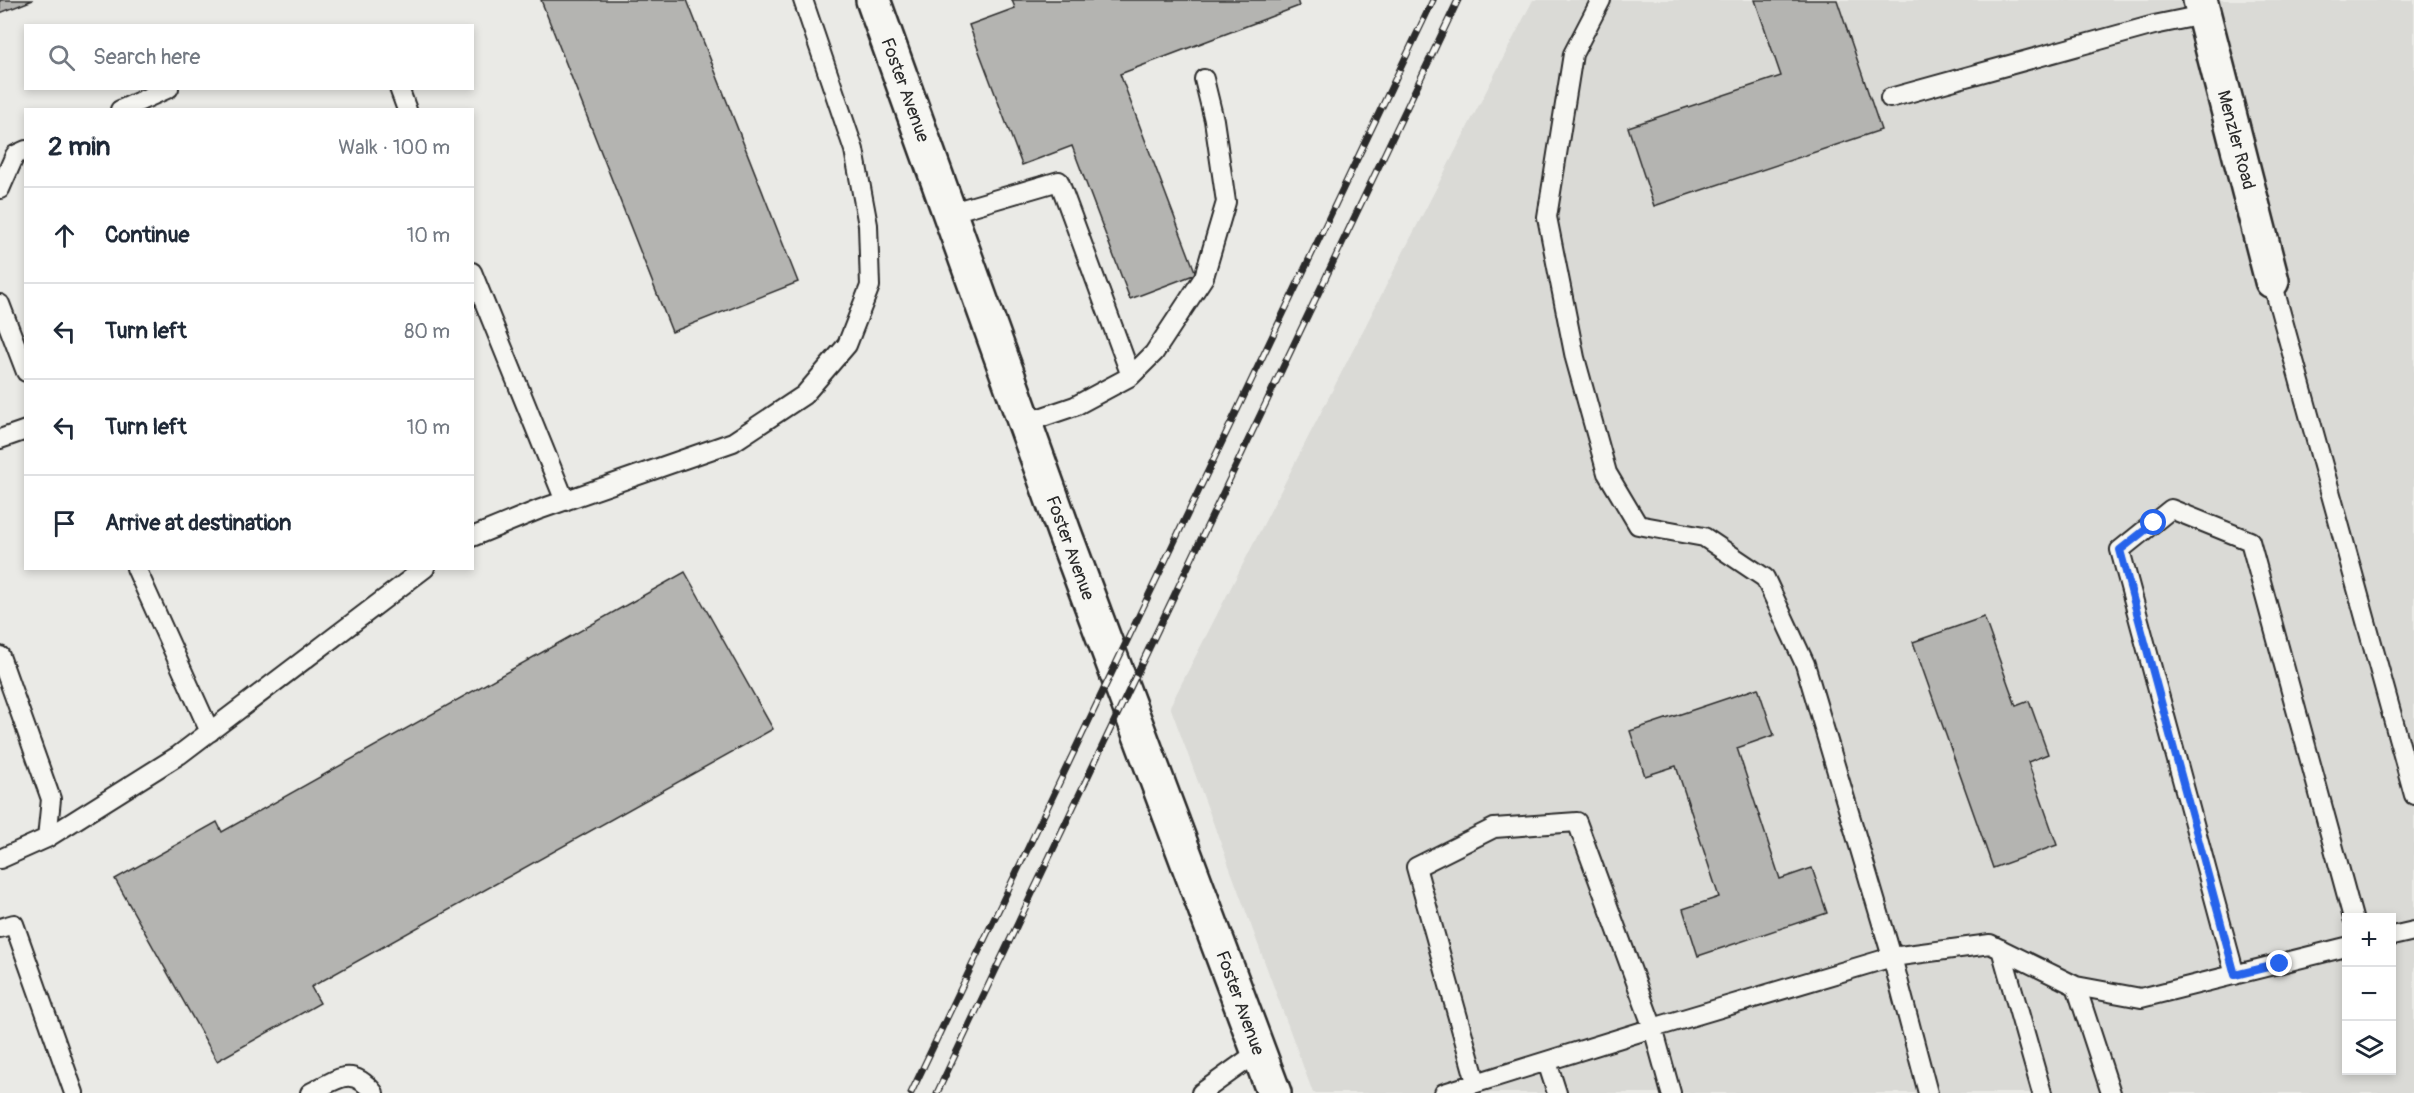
<!DOCTYPE html>
<html lang="en">
<head>
<meta charset="utf-8">
<style>
  :root { --surface:#fff; --page:#f6f6f7; --text:#1f2937; --muted:#747a83; --line:#e0e1e3 }
  body { margin:0; font-family:Pangolin,sans-serif; background:var(--page); color:var(--text) }
  .controls { position:absolute; right:18px; bottom:18px; display:grid; overflow:hidden; border-radius:0px; box-shadow:0 3px 9px #0003 }
  .controls button { width:54px; height:54px; display:grid; place-items:center; padding:0; border:0; border-bottom:2px solid var(--line); background:var(--surface); color:var(--text); font:30px sans-serif }
  .stop { position:absolute; width:18px; height:18px; margin:-14px; border:4px solid #2563eb; border-radius:50%; background:#fff }
  .stop.end { background:#2563eb; border-color:#fff; box-shadow:0 2px 6px #0008 }
  .list { margin:0; padding:0; list-style:none }
  h2 { display:flex; justify-content:space-between; align-items:center; height:78px; margin:0; padding:0 24px; font-size:26px }
  h2 small { font-size:20px; font-weight:400; color:var(--muted) }
  .list li { display:grid; grid-template-columns:39px 1fr auto; gap:18px; align-items:center; box-sizing:border-box; height:96px; padding:0 24px; border-top:2px solid var(--line) }
  .list b { display:block; font-size:22px; white-space:nowrap }
  .list em { font-size:20px; font-style:normal; color:var(--muted) }
  .icon { flex:none; width:33px; height:33px; fill:none; stroke:currentColor; stroke-width:2; stroke-linecap:round; stroke-linejoin:round }
  .map { position:relative; flex:none; width:2414px; height:1093px; overflow:hidden }
  .search { position:absolute; background:var(--surface); box-shadow:0 3px 9px #0003; left:24px; top:24px; width:450px; height:66px; display:flex; align-items:center; gap:15px; box-sizing:border-box; padding:0 21px; border-radius:0px; color:var(--muted); font-size:22px }
  .panel { position:absolute; background:var(--surface); box-shadow:0 3px 9px #0003; left:24px; top:108px; width:450px; height:462px; border-radius:0px }
  .map>svg:first-child { display:block }
  .built { fill:#dadad6; fill-rule:evenodd }
  .building { fill:#b4b4b1; stroke:#2b2b2b; stroke-width:1.5 }
  .lines { fill:none; stroke-linecap:round; stroke-linejoin:round }
  .lane-casing { stroke:#2b2b2b; stroke-width:22 }
  .street-casing { stroke:#2b2b2b; stroke-width:38 }
  .secondary-casing { stroke:#2b2b2b; stroke-width:38 }
  .lane { stroke:#f6f6f2; stroke-width:18 }
  .street { stroke:#f6f6f2; stroke-width:33 }
  .secondary { stroke:#f6f6f2; stroke-width:33 }
  .rail-casing { stroke:#2b2b2b; stroke-width:7 }
  .rail { stroke:#f6f6f2; stroke-width:4.5; stroke-dasharray:14; stroke-linecap:butt }
  .route { stroke:#2563eb; stroke-width:8 }
  .labels { text-anchor:middle; dominant-baseline:central; stroke-width:6; stroke-linejoin:round; paint-order:stroke }
  .street-label { font-size:18px; fill:#2b2b2b; stroke:#f6f6f2 }
</style>
</head>
<body>
<div class="map">
<svg width="2414" height="1093" viewBox="0 0 2414 1093">
  <rect width="100%" height="100%" fill="#eaeae6"/>
  <filter id="ink" filterUnits="userSpaceOnUse"><feTurbulence type="fractalNoise" baseFrequency=".0167" numOctaves="2"/><feDisplacementMap in="SourceGraphic" scale="12" xChannelSelector="R" yChannelSelector="G"/><feConvolveMatrix kernelMatrix="1 2 1 2 8 2 1 2 1" color-interpolation-filters="sRGB"/></filter>
  <g filter="url(#ink)">
    <!-- built -->
    <path class="built" d="M1533,0H2414V1093H1313L1170,706ZM2346,918H2392V1070H2346Z"/>
    <!-- building -->
    <path class="building" d="M0,0H33L0,13Z
      M541,0H687L798,282L672,332Z
      M1012,0H1297L1299,6L1120,74L1196,274L1130,299L1072,146L1022,165L969,25L1015,8Z
      M1755,0H1837L1881,130L1654,206L1628,127L1781,76Z
      M685,572L773,729L311,987L320,1003L217,1061L115,879L217,822L222,832Z
      M1984,617L2016,706L2029,701L2048,754L2028,762L2057,845L1993,868L1913,642Z
      M1758,688L1774,735L1737,748L1780,879L1812,868L1827,913L1698,956L1683,909L1719,897L1676,766L1645,776L1630,731Z"/>
    <g class="lines">
      <!-- lane casing -->
      <g class="lane-casing">
        <path id="lane" d="M1601,0L1573,54L1547,217L1575,358L1607,473L1638,525L1704,537L1765,578L1805,664L1892,957L1928,1093
          M399,88L407,110
          M1890,98L2154,25L2203,15
          M120,110L169,88
          M0,189L15,155L26,150
          M949,213L1059,181L1131,376
          M472,272L565,501
          M2272,281L2414,795
          M0,304L26,372
          M1025,423L1075,406L1131,376L1154,353L1204,277L1226,202L1214,120L1204,79
          M0,439L26,430
          M472,537L538,510L733,442L804,395L847,345L870,286L868,225L854,150L803,0
          M136,568L210,732
          M0,656L51,799L47,838L0,859
          M47,838L179,755L425,568
          M0,928L14,924L74,1093
          M2392,936L2414,931
          M2001,949L2042,1093
          M2235,975L2120,550L2171,509L2250,541L2353,918
          M2076,986L2111,1093
          M1547,1062L1557,1093
          M1476,1082L1416,867L1494,828L1577,822L1653,1028L1892,957L1990,944L2076,986L2141,998L2346,947
          M310,1093C338,1079 351,1065 374,1093
          M1201,1093L1258,1052
          M1444,1093L1653,1028L1671,1093"/>
      </g>
      <!-- street casing -->
      <g class="street-casing">
        <path id="street" d="M2200,0L2272,281"/>
      </g>
      <!-- secondary casing -->
      <g class="secondary-casing">
        <path id="secondary" d="M873,0L1064,532L1274,1093"/>
      </g>
      <!-- lane -->
      <use href="#lane" class="lane"/>
      <!-- street -->
      <use href="#street" class="street"/>
      <!-- secondary -->
      <use href="#secondary" class="secondary"/>
      <!-- rail casing -->
      <g class="rail-casing">
        <path id="rail" d="M911,1093L1433,0
          M937,1093L1458,0"/>
      </g>
      <!-- rail -->
      <use href="#rail" class="rail"/>
    </g>
  </g>
  <g class="lines" filter="url(#ink)">
    <!-- route -->
    <path class="route" d="M2154,523L2120,550L2235,975L2280,964"/>
  </g>
  <g class="labels">
    <!-- street labels -->
    <g class="street-label">
      <text transform="translate(905 90) rotate(70)">Foster Avenue</text>
      <text transform="translate(2236 140) rotate(75)">Menzler Road</text>
      <text transform="translate(1070 548) rotate(70)">Foster Avenue</text>
      <text transform="translate(1240 1003) rotate(70)">Foster Avenue</text>
    </g>
  </g>
</svg>
<div class="controls">
<button>+</button>
<button>−</button>
<button><svg class="icon" aria-label="layers" viewBox="0 0 24 24"><path d="M12 4l9 5-9 5-9-5zM3 14l9 5 9-5"/></svg></button>
</div>
<div class="stop" style="left:2154px;top:523px"></div>
<div class="stop end" style="left:2280px;top:964px"></div>
<div class="search"><svg class="icon" aria-label="search" viewBox="0 0 24 24"><circle cx="10" cy="10" r="6"/><path d="M15 15l6 6"/></svg>Search here</div>
<section class="panel">
<h2>2 min<small>Walk · 100 m</small></h2>
<ul class="list">
<li><svg class="icon" aria-label="ahead" viewBox="0 0 24 24"><path d="M12 20V5M6 11l6-6 6 6"/></svg><div><b>Continue</b></div><em>10 m</em></li>
<li><svg class="icon" aria-label="left" viewBox="0 0 24 24"><path d="M17 20v-9H6M10 6l-5 5 5 5"/></svg><div><b>Turn left</b></div><em>80 m</em></li>
<li><svg class="icon" aria-label="left" viewBox="0 0 24 24"><path d="M17 20v-9H6M10 6l-5 5 5 5"/></svg><div><b>Turn left</b></div><em>10 m</em></li>
<li><svg class="icon" aria-label="arrive" viewBox="0 0 24 24"><path d="M6 21V4h12l-3 4 3 4H6"/></svg><div><b>Arrive at destination</b></div></li>
</ul>
</section>
</div>
</body>
</html>
